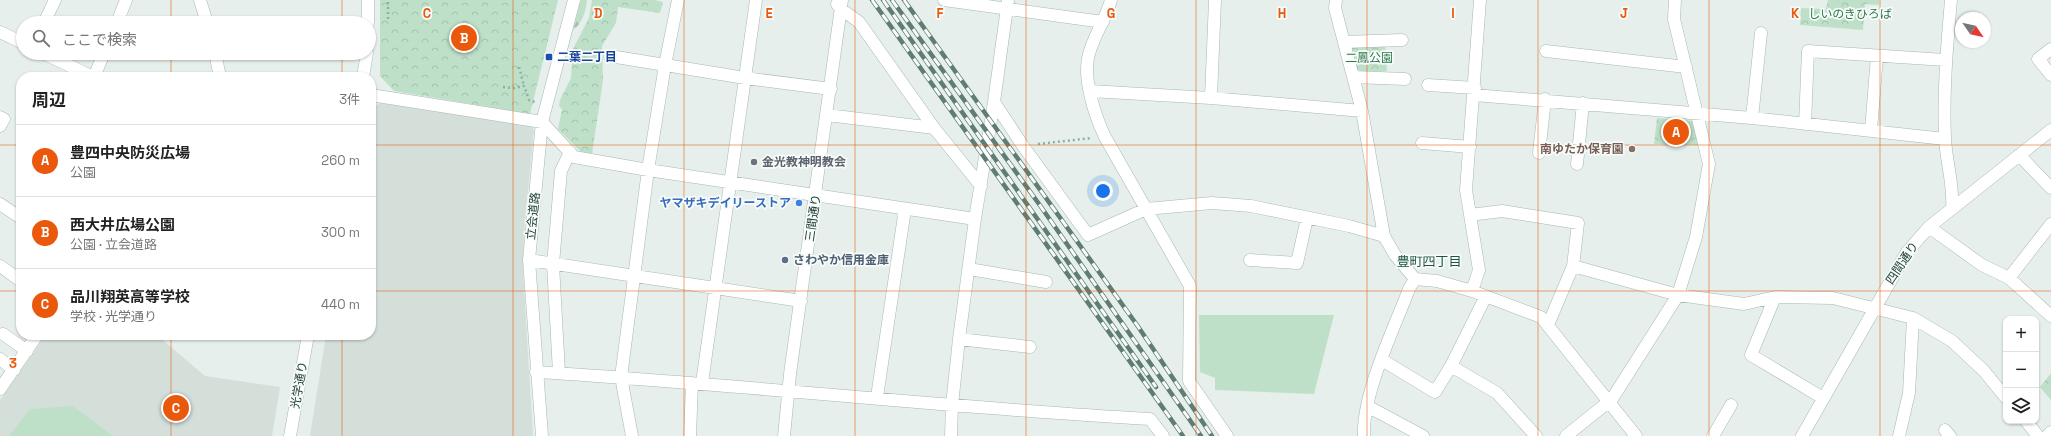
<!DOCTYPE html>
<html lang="ja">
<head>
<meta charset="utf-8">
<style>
  :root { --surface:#fff; --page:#f6f6f6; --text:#222; --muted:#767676; --line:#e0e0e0; --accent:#ea580c }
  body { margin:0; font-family:"Space Grotesk","Noto Sans JP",sans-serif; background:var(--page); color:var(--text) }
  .controls { position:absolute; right:12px; bottom:12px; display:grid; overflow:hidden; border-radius:8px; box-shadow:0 1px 3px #0004 }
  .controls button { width:36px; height:36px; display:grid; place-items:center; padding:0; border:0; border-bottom:1px solid var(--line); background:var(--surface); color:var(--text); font:20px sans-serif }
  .compass { position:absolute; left:1955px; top:12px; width:36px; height:36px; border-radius:50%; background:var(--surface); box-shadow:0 1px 3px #0004; rotate:124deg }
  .you { position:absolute; left:1103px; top:191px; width:14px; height:14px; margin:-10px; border:3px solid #fff; border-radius:50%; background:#1a73e8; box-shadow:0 0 0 6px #1a73e833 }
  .badge { display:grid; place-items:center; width:26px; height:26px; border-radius:50%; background:var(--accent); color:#fff; font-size:13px; font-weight:700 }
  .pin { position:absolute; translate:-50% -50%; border:2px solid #fff; box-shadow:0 1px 4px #0006 }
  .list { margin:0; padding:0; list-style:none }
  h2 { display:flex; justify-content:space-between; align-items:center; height:52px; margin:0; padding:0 16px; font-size:17px }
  h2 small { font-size:13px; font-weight:400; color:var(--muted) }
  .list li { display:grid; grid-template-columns:26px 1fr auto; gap:12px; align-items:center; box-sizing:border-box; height:72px; padding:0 16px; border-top:1px solid var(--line) }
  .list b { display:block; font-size:15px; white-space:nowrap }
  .list p { margin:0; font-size:13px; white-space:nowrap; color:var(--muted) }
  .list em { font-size:13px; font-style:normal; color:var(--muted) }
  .icon { flex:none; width:22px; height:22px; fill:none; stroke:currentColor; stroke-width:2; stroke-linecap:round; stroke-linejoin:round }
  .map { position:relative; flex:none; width:2051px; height:436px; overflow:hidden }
  .search { position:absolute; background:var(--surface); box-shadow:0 1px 3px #0004; left:16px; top:16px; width:360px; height:44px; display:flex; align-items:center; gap:10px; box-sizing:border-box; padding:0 14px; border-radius:22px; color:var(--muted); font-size:15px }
  .panel { position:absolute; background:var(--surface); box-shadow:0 1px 3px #0004; left:16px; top:72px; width:360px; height:268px; border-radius:16px }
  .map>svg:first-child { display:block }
  .built { fill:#d4dfda }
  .green { fill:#bfe0c8 }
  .forest { fill:url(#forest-firs) }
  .park { fill:url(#park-crowns) }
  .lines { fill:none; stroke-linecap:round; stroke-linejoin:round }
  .minor-casing { stroke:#a8b8b2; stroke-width:13 }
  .path { stroke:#86b3a5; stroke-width:2.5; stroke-dasharray:2 3; stroke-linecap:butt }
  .minor { stroke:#fff; stroke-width:12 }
  .rail-casing { stroke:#5f7d75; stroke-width:4.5 }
  .rail { stroke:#f7fbf9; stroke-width:3; stroke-dasharray:9; stroke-linecap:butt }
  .grid { fill:none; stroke:#e8590c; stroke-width:1; stroke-opacity:0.55 }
  .transit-dot { fill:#1a4fb4; stroke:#f7fbf9; stroke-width:1.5 }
  .education-dot { fill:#8d6e63; stroke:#f7fbf9; stroke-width:1.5 }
  .worship-dot { fill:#6b7280; stroke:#f7fbf9; stroke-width:1.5 }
  .shop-dot { fill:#3f7fe0; stroke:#f7fbf9; stroke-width:1.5 }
  .service-dot { fill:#5c6f8a; stroke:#f7fbf9; stroke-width:1.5 }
  .labels { text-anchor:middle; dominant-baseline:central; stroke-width:3.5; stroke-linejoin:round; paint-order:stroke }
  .park-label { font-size:12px; fill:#2d7a4b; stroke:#f7fbf9 }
  .transit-label { font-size:12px; font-weight:bold; fill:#164399; stroke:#f7fbf9; text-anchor:start }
  .education-label { font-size:12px; font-weight:bold; fill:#785e54; stroke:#f7fbf9; text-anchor:end }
  .worship-label { font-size:12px; font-weight:bold; fill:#5b616d; stroke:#f7fbf9; text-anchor:start }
  .shop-label { font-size:12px; font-weight:bold; fill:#366cbe; stroke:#f7fbf9; text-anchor:end }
  .street-label { font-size:12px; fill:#24423a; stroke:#f7fbf9 }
  .service-label { font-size:12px; font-weight:bold; fill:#4e5e75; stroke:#f7fbf9; text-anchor:start }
  .neighbourhood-label { font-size:13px; fill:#1f5548; stroke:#f7fbf9 }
  .grid-label { font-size:13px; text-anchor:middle; font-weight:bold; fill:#e8590c; stroke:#f7fbf9; stroke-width:3.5; stroke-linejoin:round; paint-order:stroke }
</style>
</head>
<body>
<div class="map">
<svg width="2051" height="436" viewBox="0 0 2051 436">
  <defs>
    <pattern id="forest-firs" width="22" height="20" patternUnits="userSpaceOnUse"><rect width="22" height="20" fill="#bfe0c8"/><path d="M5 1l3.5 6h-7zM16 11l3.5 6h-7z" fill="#a4c1ad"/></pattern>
    <pattern id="park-crowns" width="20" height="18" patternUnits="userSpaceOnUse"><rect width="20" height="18" fill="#bfe0c8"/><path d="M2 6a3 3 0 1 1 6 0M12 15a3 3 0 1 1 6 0" fill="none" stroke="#a4c1ad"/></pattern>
  </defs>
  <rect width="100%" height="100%" fill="#e6efeb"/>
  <!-- built -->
  <path class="built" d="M380,103L530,125L534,130L524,231L523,272L533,436H310L326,335H371V130L376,106Z
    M46,335H157L205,376L280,387L272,436H0V400Z"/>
  <!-- green -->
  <path class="green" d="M1199,315H1334L1314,394L1215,390V378L1200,372Z
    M73,406L113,436H9L30,409Z"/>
  <!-- forest -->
  <path class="forest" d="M581,0H587C586,11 582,24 573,30Z"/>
  <!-- park -->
  <path class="park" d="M380,0H558L530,114L394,91L380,76Z
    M592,0H655L663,2L660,13L618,7L616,23L602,46L603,80L592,154L582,153L558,129L562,109L559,106L560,100L571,78L573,49L589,18Z
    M1828,0H1879V5L1865,4L1863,30L1800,25L1801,8L1826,9Z
    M1385,44L1387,71L1361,72L1354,66L1350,48Z
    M1657,118L1694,121L1699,145L1654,144Z
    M2051,373V400L2040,387Z"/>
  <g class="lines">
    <!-- minor casing -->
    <g class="minor-casing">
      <path id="minor" d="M200,0L207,23
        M944,0L1103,22
        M1111,0C1106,19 1094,35 1089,54C1082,77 1095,116 1105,137L1190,286L1189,381L1227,436
        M1336,0L1335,8L1362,111L1384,236L1395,255L1415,279L1437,281L1472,291L1541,317L1636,436
        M1951,0C1947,46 1943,92 1945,138C1946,162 1954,185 1952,208
        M837,4L841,9L859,22L934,128
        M44,23L55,0
        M117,23L126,0
        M368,23V0
        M0,32L23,43
        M1344,42L1402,40
        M2051,49L2038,59L2051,75
        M1546,51L1686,67
        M43,53L93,77
        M215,53L220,77
        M610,56L745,78L831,89
        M94,77L104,53
        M363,77L367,53
        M1353,77L1405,79
        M1428,85L1475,88
        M1090,91L1211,98L1362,111
        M371,95L542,122L574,157L648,170L975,219
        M1474,95L1752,118L1945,139
        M1211,98L1215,0
        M994,102L1023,146L1088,235L1146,209L1212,203L1251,206L1349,226L1384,236
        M827,115L934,128L981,186
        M0,117L4,119L0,126
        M1752,118L1761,33
        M1805,124L1808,51L1945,60
        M1871,130L1877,56
        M1422,143L1470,147
        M1539,153L1545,99
        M2019,155L2051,188
        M1577,164L1583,103
        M0,204L21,218
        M1470,215L1502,211L1578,223L1573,266
        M1929,227L1982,265L2009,278L2051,316
        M529,260L801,301
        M1250,260L1297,263L1307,218
        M0,266L21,281
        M969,269L1046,282
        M2009,278L2051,224
        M1472,291L1479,270L1466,190L1480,0
        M1775,297L1751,355L1823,398
        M1548,325L1573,266L1678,295L1744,304L1775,297L1833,298L1913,318L1952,341L1984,371L2006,398
        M3,334L27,351
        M959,339L1030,347
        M0,359L14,370
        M1382,360L1435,392L1451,366L1486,296
        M1451,366L1497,393L1536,436
        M536,372C741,384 945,408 1150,419L1163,436
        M559,373L553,264L561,171L570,152
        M702,383L756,0
        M0,389L37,335
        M877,397L905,209
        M1367,406L1423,436
        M2026,421L2038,436
        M1945,430L1950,436
        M290,436L308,335
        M542,436L529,260L542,122L574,0
        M632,436L621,377L648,170L665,65L678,0
        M690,436L692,383
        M784,436L790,374L842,0
        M951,436L952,405L959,339L975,219L994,102L1008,0
        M1364,436C1362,394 1394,329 1409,289L1415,279
        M1566,436L1612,399L1678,295L1696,237L1709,164L1674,19L1675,0
        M1713,436L1731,405
        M1802,436L1907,252L1929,227L2051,130
        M1899,436L1909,393L1913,318
        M2047,436L2051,432"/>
    </g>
    <!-- path -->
    <path class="path" d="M388,19V0
      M519,67L524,86
      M503,87L514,88L524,86L529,100L535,102
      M1038,144L1092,138"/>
    <!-- minor -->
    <use href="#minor" class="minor"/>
    <!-- rail casing -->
    <g class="rail-casing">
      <path id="rail" d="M872,0L1183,436
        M883,0L1156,387
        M892,0L1039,204L1201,436
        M904,0L1137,325L1212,436"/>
    </g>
    <!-- rail -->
    <use href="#rail" class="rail"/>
  </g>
  <!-- grid -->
  <path class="grid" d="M171,0V23M342,0V23M513,0V436M684,0V436M855,0V436M1026,0V436M1196,0V436M1367,0V436M1538,0V436M1709,0V436M1880,0V436M171,53V77M342,53V77M0,145H21M371,145H2051M0,291H21M371,291H2051M171,335V436M342,335V436"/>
  <!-- markers -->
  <rect class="transit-dot" x="545" y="53" width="8" height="8" rx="2"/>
  <circle class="education-dot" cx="1632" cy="149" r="4"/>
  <circle class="worship-dot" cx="754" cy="162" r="4"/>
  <circle class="shop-dot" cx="799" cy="203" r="4"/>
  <circle class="service-dot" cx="785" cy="260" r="4"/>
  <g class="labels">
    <!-- park labels -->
    <g class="park-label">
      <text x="1850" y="14">しいのきひろば</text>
      <text x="1369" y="58">二鳳公園</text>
    </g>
    <!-- transit labels -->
    <g class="transit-label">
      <text x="557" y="57">二葉二丁目</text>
    </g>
    <!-- education labels -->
    <g class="education-label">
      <text x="1624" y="149">南ゆたか保育園</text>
    </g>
    <!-- worship labels -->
    <g class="worship-label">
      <text x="762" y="162">金光教神明教会</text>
    </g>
    <!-- shop labels -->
    <g class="shop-label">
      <text x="791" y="203">ヤマザキデイリーストア</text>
    </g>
    <!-- street labels -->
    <g class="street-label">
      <text transform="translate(533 216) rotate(-84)">立会道路</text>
      <text transform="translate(813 218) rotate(-82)">三間通り</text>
      <text transform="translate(1902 263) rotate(-56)">四間通り</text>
      <text transform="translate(299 385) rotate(-80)">光学通り</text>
    </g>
    <!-- service labels -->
    <g class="service-label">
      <text x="793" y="260">さわやか信用金庫</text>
    </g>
    <!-- neighbourhood labels -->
    <g class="neighbourhood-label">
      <text x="1429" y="261">豊町四丁目</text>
    </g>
  </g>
  <g class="grid-label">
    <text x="427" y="18">C</text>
    <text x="598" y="18">D</text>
    <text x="769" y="18">E</text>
    <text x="940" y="18">F</text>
    <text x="1111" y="18">G</text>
    <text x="1282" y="18">H</text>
    <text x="1453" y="18">I</text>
    <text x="1624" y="18">J</text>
    <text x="1795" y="18">K</text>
    <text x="13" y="368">3</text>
  </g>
</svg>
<div class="controls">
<button>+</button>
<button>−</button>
<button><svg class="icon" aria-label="layers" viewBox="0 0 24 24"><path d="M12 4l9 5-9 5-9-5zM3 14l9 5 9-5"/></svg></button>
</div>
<svg class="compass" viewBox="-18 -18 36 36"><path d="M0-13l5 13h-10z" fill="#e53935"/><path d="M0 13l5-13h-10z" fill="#767676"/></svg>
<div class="you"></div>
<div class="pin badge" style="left:1676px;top:132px">A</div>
<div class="pin badge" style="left:464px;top:38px">B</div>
<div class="pin badge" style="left:176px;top:408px">C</div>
<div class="search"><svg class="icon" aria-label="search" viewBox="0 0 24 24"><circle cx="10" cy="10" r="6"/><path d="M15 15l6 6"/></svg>ここで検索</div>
<section class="panel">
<h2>周辺<small>3件</small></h2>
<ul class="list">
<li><span class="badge">A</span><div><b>豊四中央防災広場</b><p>公園</p></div><em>260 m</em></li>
<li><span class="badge">B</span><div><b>西大井広場公園</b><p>公園 · 立会道路</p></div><em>300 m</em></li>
<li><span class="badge">C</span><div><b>品川翔英高等学校</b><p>学校 · 光学通り</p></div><em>440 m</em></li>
</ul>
</section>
</div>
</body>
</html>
